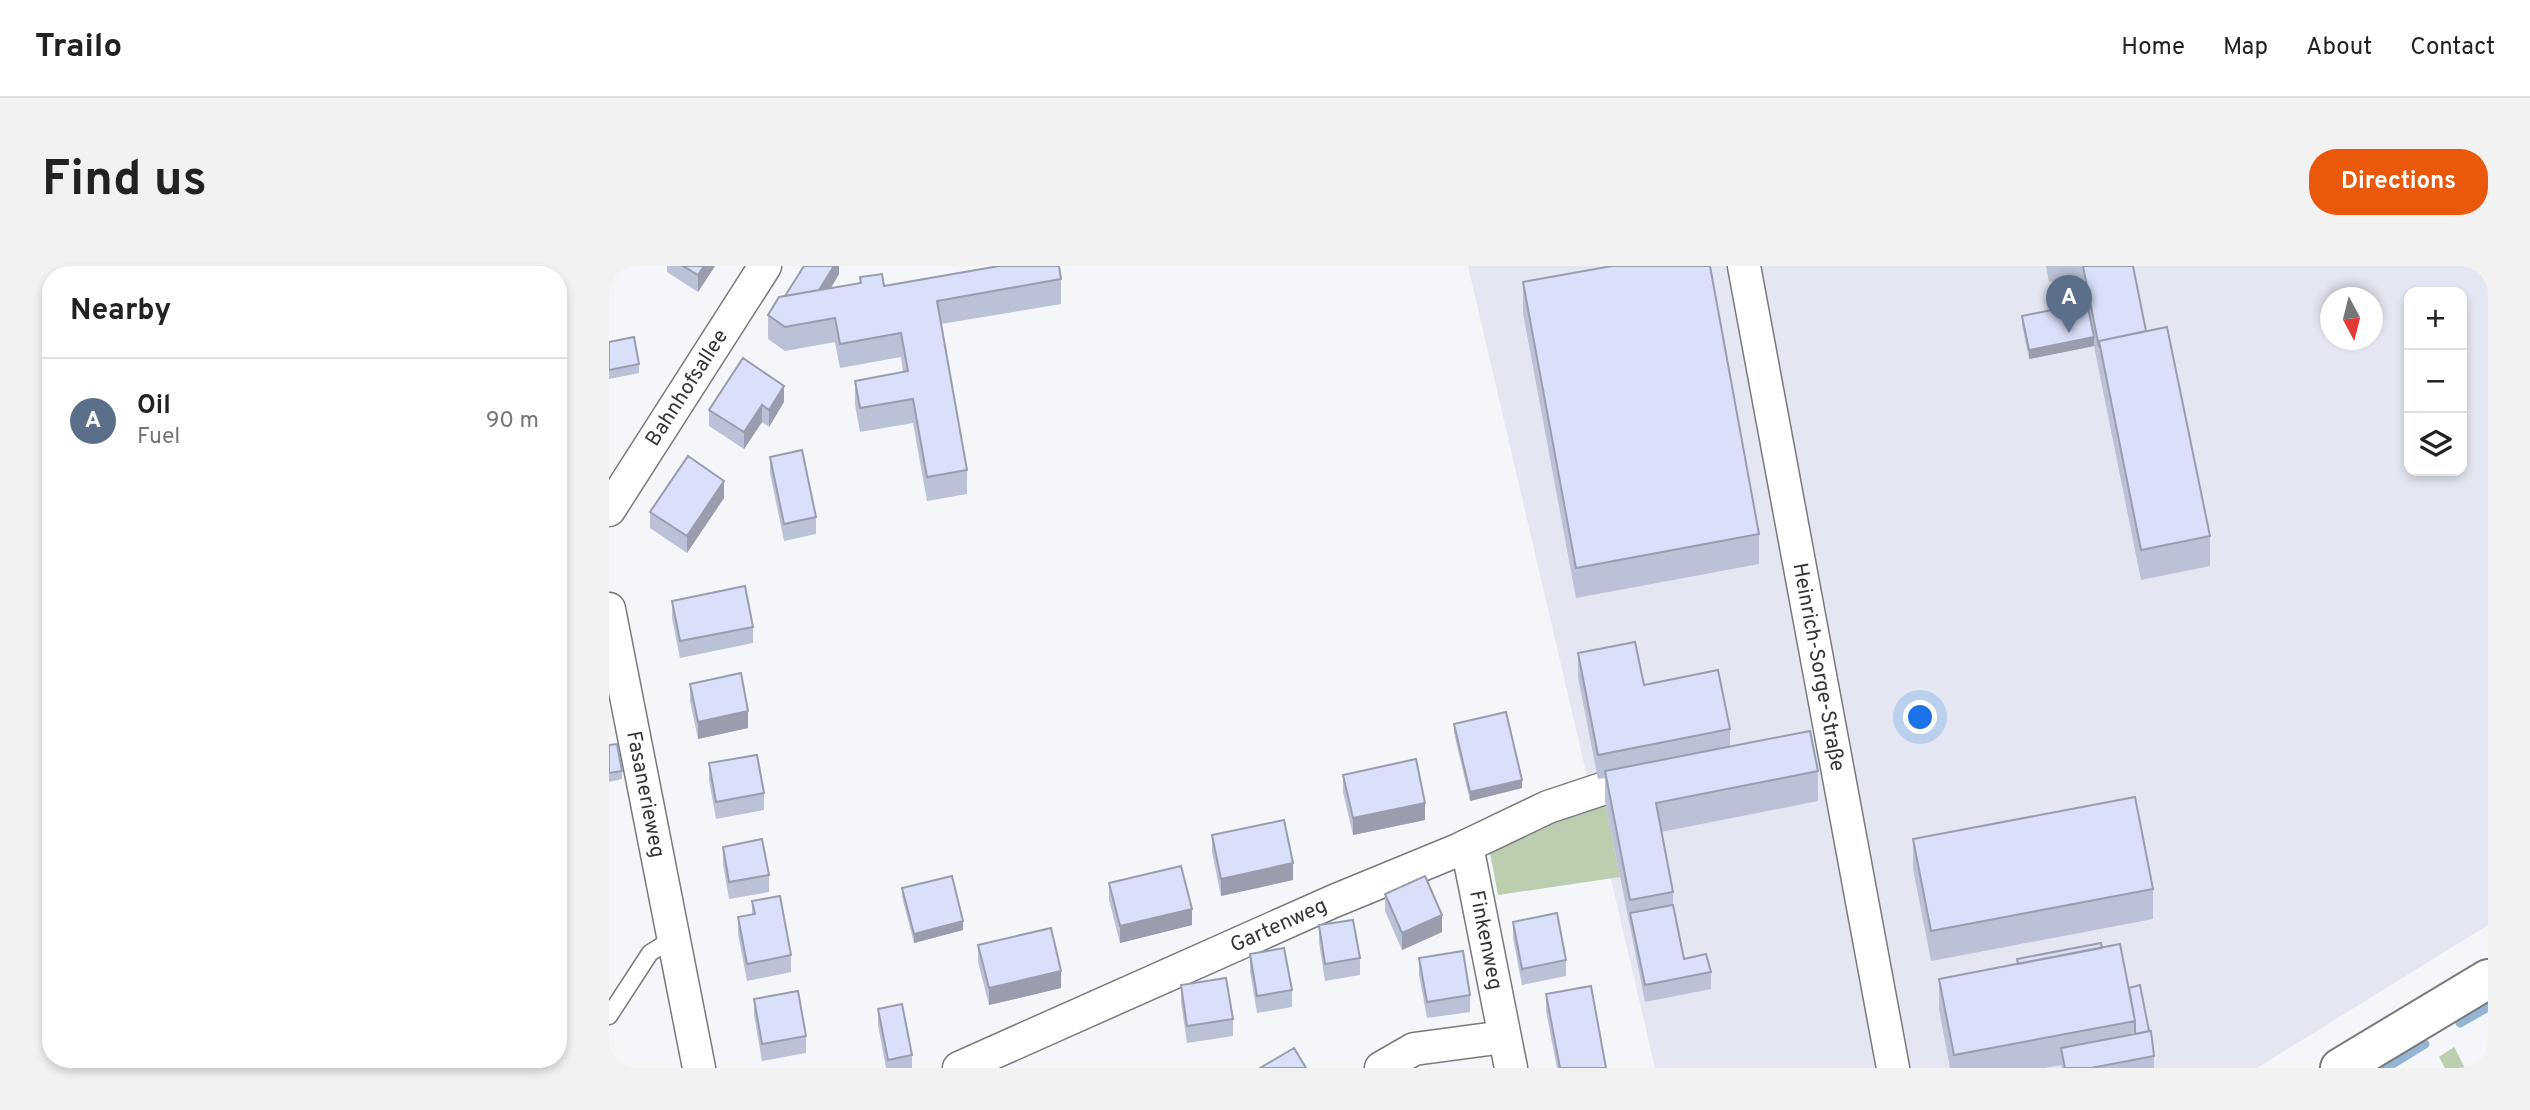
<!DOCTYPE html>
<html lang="en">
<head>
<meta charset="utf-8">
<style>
  :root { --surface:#fff; --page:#f2f2f2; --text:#222; --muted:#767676; --line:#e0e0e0; --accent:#ea580c }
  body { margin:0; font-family:Overpass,sans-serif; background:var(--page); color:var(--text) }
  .controls { position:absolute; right:21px; top:21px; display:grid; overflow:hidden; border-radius:14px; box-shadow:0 4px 10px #0003 }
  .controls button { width:63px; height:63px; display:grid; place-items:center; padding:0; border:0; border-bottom:2px solid var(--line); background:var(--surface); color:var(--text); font:35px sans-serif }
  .compass { position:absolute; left:1711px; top:21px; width:63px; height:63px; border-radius:50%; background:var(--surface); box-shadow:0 4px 10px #0003; rotate:173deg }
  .you { position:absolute; left:1312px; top:452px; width:24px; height:24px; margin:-18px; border:5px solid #fff; border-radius:50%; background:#1a73e8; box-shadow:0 0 0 10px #1a73e833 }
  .badge { display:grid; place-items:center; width:46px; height:46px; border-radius:50%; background:var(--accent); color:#fff; font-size:23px; font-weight:700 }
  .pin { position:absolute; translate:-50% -58px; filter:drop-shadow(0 2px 4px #0008) }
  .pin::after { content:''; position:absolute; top:37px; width:24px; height:21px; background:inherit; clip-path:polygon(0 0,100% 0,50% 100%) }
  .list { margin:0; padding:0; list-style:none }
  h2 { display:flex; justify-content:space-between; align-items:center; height:91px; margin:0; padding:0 28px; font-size:30px }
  h2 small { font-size:23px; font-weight:400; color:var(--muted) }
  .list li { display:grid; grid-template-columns:46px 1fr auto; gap:21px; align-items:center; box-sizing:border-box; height:126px; padding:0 28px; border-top:2px solid var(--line) }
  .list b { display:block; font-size:26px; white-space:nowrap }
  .list p { margin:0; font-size:23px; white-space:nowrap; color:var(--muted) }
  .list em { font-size:23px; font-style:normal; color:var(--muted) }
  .icon { flex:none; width:38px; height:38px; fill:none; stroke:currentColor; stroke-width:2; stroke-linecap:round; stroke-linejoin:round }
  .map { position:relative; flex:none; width:1879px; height:802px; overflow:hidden; border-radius:28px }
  header { display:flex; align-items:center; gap:42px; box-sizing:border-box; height:98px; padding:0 35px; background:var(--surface); border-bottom:2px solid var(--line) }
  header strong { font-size:33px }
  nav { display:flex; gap:38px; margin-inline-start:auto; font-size:24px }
  .intro { display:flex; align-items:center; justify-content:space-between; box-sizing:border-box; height:168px; padding:0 42px }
  h1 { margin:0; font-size:49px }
  .button { padding:18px 32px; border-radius:28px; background:var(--accent); color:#fff; font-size:24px; font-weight:700 }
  main { display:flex; gap:42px; padding:0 42px }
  aside { flex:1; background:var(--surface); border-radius:28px; box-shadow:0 4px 10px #0003 }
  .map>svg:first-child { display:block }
  .built { fill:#e4e7f1; fill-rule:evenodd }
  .green { fill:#bccdb0 }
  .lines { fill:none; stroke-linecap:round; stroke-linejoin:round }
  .stream { stroke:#94b5d4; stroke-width:9 }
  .service-casing { stroke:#797a7d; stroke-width:19 }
  .minor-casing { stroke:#797a7d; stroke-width:35 }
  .tertiary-casing { stroke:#797a7d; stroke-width:42 }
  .service { stroke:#fff; stroke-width:16 }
  .minor { stroke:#fff; stroke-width:32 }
  .tertiary { stroke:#fff; stroke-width:38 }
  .wall { fill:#bbc1d6 }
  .shaded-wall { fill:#999dae }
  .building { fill:#dae0f9; stroke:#999dae; stroke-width:2 }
  .labels { text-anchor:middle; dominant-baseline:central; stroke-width:5; stroke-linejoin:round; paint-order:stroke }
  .street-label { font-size:21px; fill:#363637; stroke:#fff }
</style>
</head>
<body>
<header>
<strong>Trailo</strong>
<nav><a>Home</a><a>Map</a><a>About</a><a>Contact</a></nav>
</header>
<div class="intro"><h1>Find us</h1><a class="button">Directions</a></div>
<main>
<aside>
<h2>Nearby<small></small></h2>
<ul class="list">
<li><span class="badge" style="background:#5c6f8a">A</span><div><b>Oil</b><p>Fuel</p></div><em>90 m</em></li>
</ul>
</aside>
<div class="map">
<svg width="1879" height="802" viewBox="0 0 1879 802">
  <rect width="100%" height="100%" fill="#f5f6fa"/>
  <!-- built -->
  <path class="built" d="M859,0H1879V659L1648,802H1046ZM1800,26H1853V205H1800ZM1722,32H1764V74H1722Z"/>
  <!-- green -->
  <path class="green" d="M996,535L1011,611L889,629L880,582Z
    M1845,781L1856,802H1836L1830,791Z"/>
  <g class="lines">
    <!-- stream -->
    <path class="stream" d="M1851,757L1879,741
      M1777,802L1816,778"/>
    <!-- service casing -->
    <g class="service-casing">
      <path id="service" d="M0,750L41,687L65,672"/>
    </g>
    <!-- minor casing -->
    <g class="minor-casing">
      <g id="minor">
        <path id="s1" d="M1135,0L1284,802"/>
        <path id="s2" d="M0,244L156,0"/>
        <path id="s3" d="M0,343L90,802"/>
        <path id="s4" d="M858,580L902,802"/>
        <path id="s5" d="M350,802L725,635L849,584L939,541L993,523"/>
        <path d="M772,802L805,783L895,771"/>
      </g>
    </g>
    <!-- tertiary casing -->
    <g class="tertiary-casing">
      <path id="tertiary" d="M1731,802L1879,713"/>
    </g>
    <!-- service -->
    <use href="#service" class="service"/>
    <!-- minor -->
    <use href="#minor" class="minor"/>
    <!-- tertiary -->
    <use href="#tertiary" class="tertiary"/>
  </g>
  <!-- wall -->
  <path class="wall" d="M58,0H106L89,26L58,6Z
    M230,0V8L222,22L251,17V11L275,20L452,13V38L332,58L358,204V228L318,235L304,157L251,166L246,139V115L294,106L292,91L231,102L226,76L176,85L159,73V49L176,30Z
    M1437,0H1524L1537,65L1601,270V300L1532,314L1485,80L1420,93L1413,59V50L1476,37L1471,10V11L1440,16Z
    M914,16L1150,268V298L967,332L914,47Z
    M0,76L30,98V107L0,113Z
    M175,136L160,161L153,156L135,183L100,160V144Z
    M161,191L207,251V268L175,275L161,207Z
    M115,232L78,287L41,262V246Z
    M63,335L144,361V377L71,392L63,352Z
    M969,387L1035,419L1121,463V481L1209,505V535L1052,566L1064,626V639L1075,693L1102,706V723L1036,736L996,535V512L989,513L969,411Z
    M81,418L139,462L89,473L81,435Z
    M845,458L913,522L861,535L845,467Z
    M0,479L13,505V513L0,516Z
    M100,497L155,527V544L107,553L100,514Z
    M734,509L816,554L744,569L734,526Z
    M603,569L684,614L612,630L603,586Z
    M1304,573L1544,623V653L1322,695L1304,603Z
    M114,581L160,609V626L120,633L114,598Z
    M500,617L583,659L511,677L500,634Z
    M293,622L354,664L305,677L293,631Z
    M776,628L833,666L793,684L776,645Z
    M143,635L182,689V706L138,715L129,668V651L143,649Z
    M904,656L957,694V710L913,719L904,672Z
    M710,659L751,692V709L716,715L710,676Z
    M369,679L452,722L380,739L369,696Z
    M1493,682L1520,722L1545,790V802H1453L1452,799L1436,802H1341L1330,743V713L1408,698V693Z
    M641,688L683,724V741L648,747L641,705Z
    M810,692L861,729V746L818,752L810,709Z
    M572,719L624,753V770L578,777L572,736Z
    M937,728L997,802H948L937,745Z
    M145,733L197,770V787L153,795L145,749Z
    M269,743L303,789V802H277L269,759Z"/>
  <!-- shaded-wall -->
  <path class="shaded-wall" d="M95,0H106L89,26V9Z
    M225,0H230V8L205,50V33Z
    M1485,71V80L1420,93V84Z
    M175,120V136L160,161V144Z
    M153,139V156L135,183V166Z
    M115,215V232L78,287V270Z
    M139,445V462L89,473V456Z
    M913,514V522L861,535V526Z
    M816,537V554L744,569V552Z
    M684,597V614L612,630V613Z
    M583,643V659L511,677V660Z
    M833,649V666L793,684V667Z
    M354,655V664L305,677V668Z
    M452,705V722L380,739V722Z"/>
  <!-- building -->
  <path class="building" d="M74,0H95L89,9Z
    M195,0H225L210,24L176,30Z
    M390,0H450L452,13L328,35L358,204L318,211L304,133L251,142L246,115L299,105L292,67L231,78L226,52L176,61L159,49L170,31L252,17L251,11L273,8L275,20Z
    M1003,0H1101L1150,268L967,302L914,16Z
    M1474,0H1524L1537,65L1490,75V81Z
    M1478,37L1485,71L1420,84L1413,50Z
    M1558,61L1601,270L1532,284L1490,75Z
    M25,71L30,98L0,104V76Z
    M134,92L175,120L160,144L153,139L135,166L100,144Z
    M193,184L207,251L175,258L161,191Z
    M79,190L115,215L78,270L41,246Z
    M136,320L144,361L71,375L63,335Z
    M1026,376L1035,419L1109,404L1121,463L989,489L969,387Z
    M132,407L139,445L89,456L81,418Z
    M897,446L913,514L861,526L845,458Z
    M1201,465L1209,505L1047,537L1064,626L1021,634L996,505Z
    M8,478L13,505L0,507V479Z
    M148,489L155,527L107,536L100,497Z
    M807,493L816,537L744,552L734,509Z
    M1526,531L1544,623L1322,665L1304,573Z
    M675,554L684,597L612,613L603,569Z
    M153,573L160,609L120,616L114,581Z
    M572,600L583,643L511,660L500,617Z
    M343,610L354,655L305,668L293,622Z
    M816,610L833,649L793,667L776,628Z
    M171,630L182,689L138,698L129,651L146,648L143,635Z
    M1064,639L1075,693L1097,688L1102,706L1036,719L1021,647Z
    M948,647L957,694L913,703L904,656Z
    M744,654L751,692L716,698L710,659Z
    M442,662L452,705L380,722L369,679Z
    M1492,677L1493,682L1409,698L1408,693Z
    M1511,678L1526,755L1345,789L1330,713Z
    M675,682L683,724L648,730L641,688Z
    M854,685L861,729L818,736L810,692Z
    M617,712L624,753L578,760L572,719Z
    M1531,719L1540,765L1526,768V755L1520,722Z
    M982,720L997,802H951L937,728Z
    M189,725L197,770L153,778L145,733Z
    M293,738L303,789L279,794L269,743Z
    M1542,765L1545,790L1482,802H1456L1452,782Z
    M685,782L697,802H651Z"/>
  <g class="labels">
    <!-- street labels -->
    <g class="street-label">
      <text stroke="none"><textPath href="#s2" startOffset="145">Bahnhofsallee</textPath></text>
      <text stroke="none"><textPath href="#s1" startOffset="408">Heinrich-Sorge-Straße</textPath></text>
      <text stroke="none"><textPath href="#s3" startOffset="189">Fasanerieweg</textPath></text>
      <text stroke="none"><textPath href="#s5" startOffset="350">Gartenweg</textPath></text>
      <text stroke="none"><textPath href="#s4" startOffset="96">Finkenweg</textPath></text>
    </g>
  </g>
</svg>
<div class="controls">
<button>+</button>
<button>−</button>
<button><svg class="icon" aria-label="layers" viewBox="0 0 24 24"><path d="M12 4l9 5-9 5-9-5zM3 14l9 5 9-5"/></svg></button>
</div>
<svg class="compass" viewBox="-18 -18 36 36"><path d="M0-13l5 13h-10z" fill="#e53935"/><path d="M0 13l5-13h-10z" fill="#767676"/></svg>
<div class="you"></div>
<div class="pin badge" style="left:1460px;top:67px;background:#5c6f8a">A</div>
</div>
</main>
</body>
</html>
